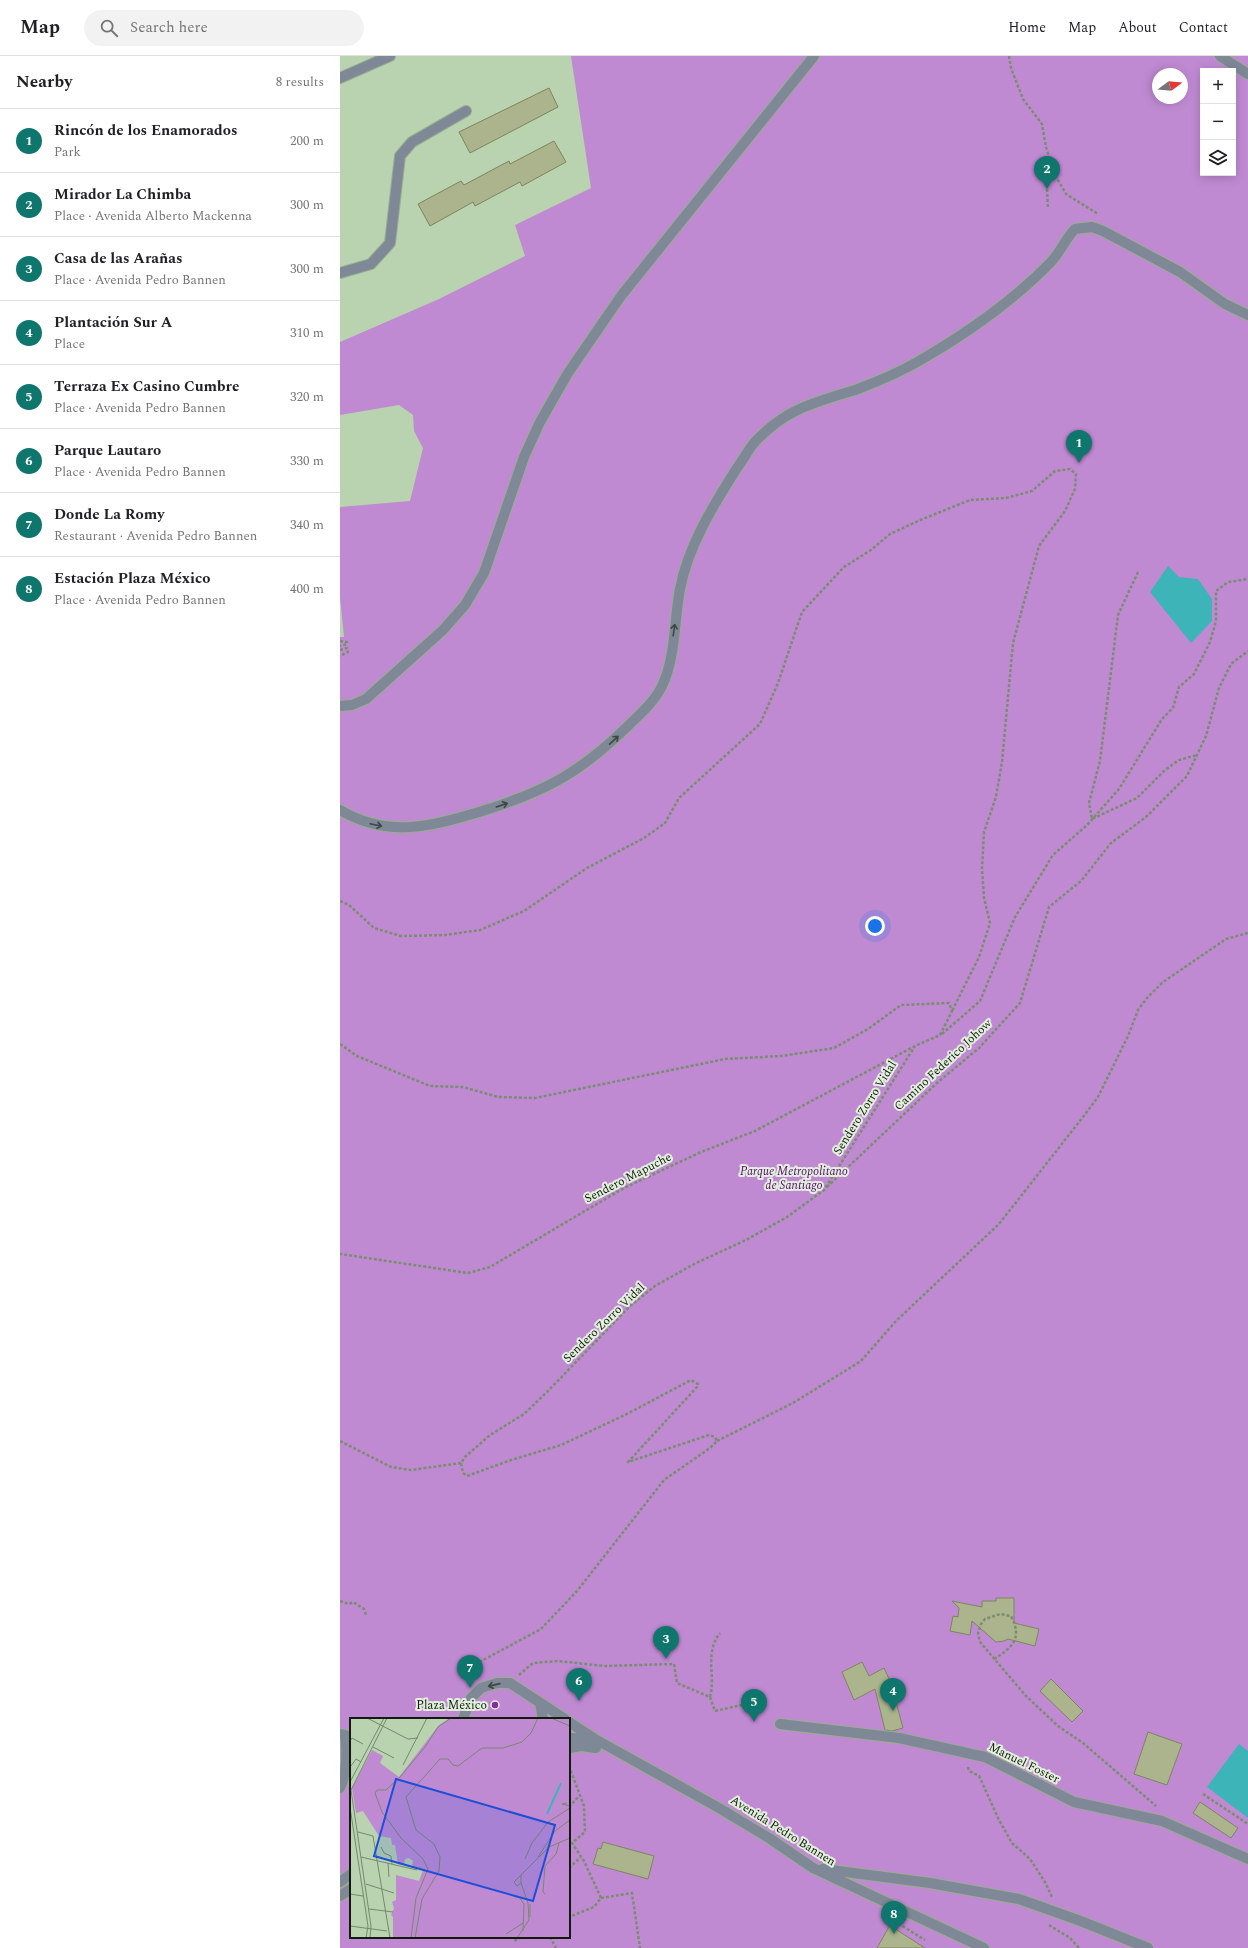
<!DOCTYPE html>
<html lang="en">
<head>
<meta charset="utf-8">
<style>
  :root { --surface:#fff; --page:#f2f2f2; --text:#202124; --muted:#757577; --line:#e0e0e0; --accent:#0f766e }
  body { margin:0; font-family:Spectral,serif; background:var(--page); color:var(--text) }
  .controls { position:absolute; right:12px; top:12px; display:grid; overflow:hidden; border-radius:0px; box-shadow:0 2px 10px #0003 }
  .controls button { width:36px; height:36px; display:grid; place-items:center; padding:0; border:0; border-bottom:1px solid var(--line); background:var(--surface); color:var(--text); font:20px sans-serif }
  .compass { position:absolute; left:812px; top:12px; width:36px; height:36px; border-radius:50%; background:var(--surface); box-shadow:0 2px 10px #0003; rotate:74deg }
  .you { position:absolute; left:535px; top:870px; width:14px; height:14px; margin:-10px; border:3px solid #fff; border-radius:50%; background:#1a73e8; box-shadow:0 0 0 6px #1a73e833 }
  .badge { display:grid; place-items:center; width:26px; height:26px; border-radius:50%; background:var(--accent); color:#fff; font-size:13px; font-weight:700 }
  .pin { position:absolute; translate:-50% -33px; filter:drop-shadow(0 1px 2px #0008) }
  .pin::after { content:''; position:absolute; top:21px; width:14px; height:12px; background:inherit; clip-path:polygon(0 0,100% 0,50% 100%) }
  .list { margin:0; padding:0; list-style:none }
  h2 { display:flex; justify-content:space-between; align-items:center; height:52px; margin:0; padding:0 16px; font-size:17px }
  h2 small { font-size:13px; font-weight:400; color:var(--muted) }
  .list li { display:grid; grid-template-columns:26px 1fr auto; gap:12px; align-items:center; box-sizing:border-box; height:64px; padding:0 16px; border-top:1px solid var(--line) }
  .list b { display:block; font-size:15px; white-space:nowrap }
  .list p { margin:0; font-size:13px; white-space:nowrap; color:var(--muted) }
  .list em { font-size:13px; font-style:normal; color:var(--muted) }
  .icon { flex:none; width:22px; height:22px; fill:none; stroke:currentColor; stroke-width:2; stroke-linecap:round; stroke-linejoin:round }
  .map { position:relative; flex:none; width:908px; height:1892px; overflow:hidden }
  header { display:flex; align-items:center; gap:24px; box-sizing:border-box; height:56px; padding:0 20px; background:var(--surface); border-bottom:1px solid var(--line) }
  header strong { font-size:19px }
  nav { display:flex; gap:22px; margin-inline-start:auto; font-size:14px }
  .search { width:280px; height:36px; background:var(--page); display:flex; align-items:center; gap:10px; box-sizing:border-box; padding:0 14px; border-radius:22px; color:var(--muted); font-size:15px }
  main { display:flex }
  aside { flex:1; background:var(--surface) }
  .map>svg:first-child { display:block }
  .green { fill:#c08ad3; fill-rule:evenodd }
  .water { fill:#3db4b7 }
  .building { fill:#abb48c; stroke:#7d855f }
  .lines { fill:none; stroke-linecap:round; stroke-linejoin:round }
  .minor-casing { stroke:#98ad8f; stroke-width:12 }
  .path { stroke:#7a8d72; stroke-width:2.5; stroke-dasharray:3 2; stroke-linecap:butt }
  .minor { stroke:#7e8896; stroke-width:10 }
  .oneway { stroke:#3d4744 }
  .poi-dot { fill:#832e9d; stroke:#e2efdd; stroke-width:1.5 }
  .labels { text-anchor:middle; dominant-baseline:central; stroke-width:4; stroke-linejoin:round; paint-order:stroke }
  .street-label { font-size:12px; fill:#121b0e; stroke:#e2efdd }
  .park-label { font-size:12px; font-style:italic; fill:#57066c; stroke:#e2efdd }
  .poi-label { font-size:12px; fill:#121b0e; stroke:#e2efdd; text-anchor:end }
  .inset-river { fill:none; stroke:#3db4b7; stroke-width:2 }
  .inset-road { fill:none; stroke:#76896f; stroke-width:1 }
  .view { fill:#1d4ed8; fill-opacity:0.15; stroke:#1d4ed8; stroke-width:2 }
  .inset-edge { fill:none; stroke:#121b0e; stroke-width:2 }
</style>
</head>
<body>
<header>
<strong>Map</strong>
<div class="search"><svg class="icon" aria-label="search" viewBox="0 0 24 24"><circle cx="10" cy="10" r="6"/><path d="M15 15l6 6"/></svg>Search here</div>
<nav><a>Home</a><a>Map</a><a>About</a><a>Contact</a></nav>
</header>
<main>
<aside>
<h2>Nearby<small>8 results</small></h2>
<ul class="list">
<li><span class="badge">1</span><div><b>Rincón de los Enamorados</b><p>Park</p></div><em>200 m</em></li>
<li><span class="badge">2</span><div><b>Mirador La Chimba</b><p>Place · Avenida Alberto Mackenna</p></div><em>300 m</em></li>
<li><span class="badge">3</span><div><b>Casa de las Arañas</b><p>Place · Avenida Pedro Bannen</p></div><em>300 m</em></li>
<li><span class="badge">4</span><div><b>Plantación Sur A</b><p>Place</p></div><em>310 m</em></li>
<li><span class="badge">5</span><div><b>Terraza Ex Casino Cumbre</b><p>Place · Avenida Pedro Bannen</p></div><em>320 m</em></li>
<li><span class="badge">6</span><div><b>Parque Lautaro</b><p>Place · Avenida Pedro Bannen</p></div><em>330 m</em></li>
<li><span class="badge">7</span><div><b>Donde La Romy</b><p>Restaurant · Avenida Pedro Bannen</p></div><em>340 m</em></li>
<li><span class="badge">8</span><div><b>Estación Plaza México</b><p>Place · Avenida Pedro Bannen</p></div><em>400 m</em></li>
</ul>
</aside>
<div class="map">
<svg width="908" height="1892" viewBox="0 0 908 1892">
  <rect width="100%" height="100%" fill="#b9d2af"/>
  <!-- green -->
  <path class="green" d="M231,0H908V1892H0V581H4L0,541V451L70,445L83,392L74,375L73,359L59,349L0,359V286L99,243L185,200L175,169L251,132ZM863,15H893V117H863ZM818,18H842V42H818ZM11,1663H229V1881H11Z"/>
  <!-- water -->
  <path class="water" d="M828,510L839,521L858,523L872,543V565L851,587L810,536Z
    M899,1688L908,1695V1762L867,1731Z"/>
  <!-- building -->
  <path class="building" d="M209,32L218,51L130,97L119,76Z
    M214,85L226,106L182,130L180,126L135,150L133,146L90,170L78,148L121,125L124,129L169,105L170,108Z
    M656,1542H674V1567L699,1573L695,1590L668,1583L664,1585L656,1586L632,1565L630,1579L610,1575L613,1560L618,1561L619,1552L612,1545L642,1551V1545H656Z
    M522,1606L529,1620L544,1612L551,1627L563,1672L552,1675L545,1674L535,1633L514,1644L502,1616Z
    M711,1623L743,1655L732,1666L700,1635Z
    M808,1676L842,1688L827,1729L794,1718Z
    M860,1746L898,1772L891,1782L853,1757Z
    M263,1786L314,1800L308,1823L253,1808L258,1792L261,1793Z
    M550,1869L560,1876L585,1892H537Z"/>
  <g class="lines">
    <!-- minor casing -->
    <g class="minor-casing">
      <path id="minor" d="M880,0L908,18
        M0,22L50,0
        M0,217L31,208L50,187L60,100L72,86L126,55
        M0,650L12,649L26,643L103,574L125,549L144,517L184,401L200,366L228,317L281,240L474,0
        M0,754C48,782 89,771 139,756C205,736 240,717 289,669C301,657 315,645 322,630C336,601 334,564 340,533C348,490 374,448 397,412C403,404 408,394 414,387C447,351 475,347 518,333C539,325 560,316 579,305C626,278 673,245 711,206C721,195 726,182 735,173L752,171L763,175L840,216L885,248L908,259
        M200,1647L203,1663
        M123,1663L131,1642L141,1632L157,1627H170L225,1663
        M229,1666L255,1683L379,1752L429,1782L473,1812L644,1892
        M440,1668L559,1682L645,1701L734,1746L822,1765L908,1803
        M0,1678L5,1679C7,1695 7,1717 0,1732
        M229,1682L255,1683
        M229,1692L241,1690L256,1692
        M483,1813L590,1827L679,1843L738,1864L808,1892
        M0,1826L11,1818
        M0,1840L11,1833"/>
    </g>
    <!-- path -->
    <path class="path" d="M669,0L671,12L683,43L702,68L706,91L714,117L726,138L758,158
      M707,133L708,153
      M798,516L778,559L760,705L749,747L752,763L797,742L825,714L839,704L857,699
      M0,585L7,586V588L0,590
      M0,594L7,592L8,596L0,600
      M0,845L9,849L34,872L61,880L105,879L140,874L184,855L247,812L304,782L325,767L339,742L420,668L438,627L462,556L504,511L531,494L550,478L578,465L630,444L666,442L692,435L715,415L730,413L736,418L735,433L725,455L699,490L673,587L662,706L656,741L644,776L642,812L644,842L650,867L639,901L612,955
      M602,978L640,945L675,861L713,799L747,769L779,733L822,663L833,652L839,631L854,618L870,586L876,565V535L888,526L908,523
      M0,988L17,1000L90,1030L123,1031L158,1041L195,1042L385,1003L441,1000L494,992L528,973L561,949L609,947L612,955L600,979L575,990L415,1075L361,1096L284,1132L150,1211L128,1217L0,1198
      M487,1131L598,1026L639,992L680,947L709,851L741,825L771,787L806,761L847,720L866,680L879,632L891,608L908,595
      M0,1385L51,1411L71,1414L121,1407
      M377,1385L453,1347L521,1305L556,1265L659,1168L743,1061L758,1041L788,980L798,954L807,942L823,926L886,883L908,877
      M0,1545L9,1548L13,1546L24,1553L26,1559
      M654,1603C672,1592 683,1582 671,1560L660,1558L645,1563L641,1568L638,1577L640,1586L686,1640L718,1670L743,1687L816,1750
      M120,1616L132,1610
      M179,1619L193,1607L218,1605L264,1610L334,1608L337,1627L370,1641
      M136,1621L132,1610L201,1573L237,1535L324,1424L370,1392L377,1385L375,1381L369,1379L288,1406L357,1331L358,1328L351,1324L285,1359L221,1389L171,1404L127,1420L123,1417L121,1407L125,1401L150,1379L184,1358L208,1335L290,1250L315,1230L356,1207L406,1184L447,1161L484,1134L575,990
      M370,1641C376,1620 364,1597 380,1577
      M370,1641L375,1655L406,1648
      M229,1710L244,1750L245,1776L232,1787L244,1805L261,1842L254,1851L229,1861
      M628,1711L629,1715L639,1720L659,1764L672,1787L690,1803L705,1826L712,1841
      M863,1738L908,1768
      M229,1751L240,1739
      M229,1812L241,1801
      M261,1842L292,1837L300,1892
      M709,1869L730,1882L739,1892
      M556,1873L559,1868L585,1884
      M176,1881L174,1885L182,1881
      M210,1881L216,1892"/>
    <!-- minor -->
    <use href="#minor" class="minor"/>
  </g>
  <!-- one-way arrows -->
  <defs><path id="oneway-shaft" d="M-6 0H5M1.5-3L5.5 0L1.5 3" fill="none" stroke-width="1.6" stroke-linecap="round" stroke-linejoin="round"/></defs>
  <g class="oneway">
    <use href="#oneway-shaft" transform="translate(334 574) rotate(-82)"/>
    <use href="#oneway-shaft" transform="translate(274 684) rotate(-43)"/>
    <use href="#oneway-shaft" transform="translate(162 749) rotate(-19)"/>
    <use href="#oneway-shaft" transform="translate(36 769) rotate(12)"/>
    <use href="#oneway-shaft" transform="translate(154 1629) rotate(167)"/>
  </g>
  <!-- markers -->
  <circle class="poi-dot" cx="155" cy="1649" r="4"/>
  <g class="labels">
    <!-- street labels -->
    <g class="street-label">
      <text transform="translate(603 1009) rotate(-43)">Camino Federico Johow</text>
      <text transform="translate(525 1052) rotate(-58)">Sendero Zorro Vidal</text>
      <text transform="translate(288 1122) rotate(-27)">Sendero Mapuche</text>
      <text transform="translate(264 1267) rotate(-44)">Sendero Zorro Vidal</text>
      <text transform="translate(684 1707) rotate(26)">Manuel Foster</text>
      <text transform="translate(443 1775) rotate(32)">Avenida Pedro Bannen</text>
    </g>
    <!-- park labels -->
    <g class="park-label">
      <text x="454" y="1115">Parque Metropolitano<tspan x="454" dy="14">de Santiago</tspan></text>
    </g>
    <!-- poi labels -->
    <g class="poi-label">
      <text x="147" y="1649">Plaza México</text>
    </g>
  </g>
  <!-- overview -->
  <g transform="translate(10 1662)">
    <rect width="220" height="220" fill="#b9d2af"/>
    <path d="M100,0H220V220H43V199L41,197L44,190L42,184L46,182V157L69,163L73,152L62,149L63,143L59,140L55,141L54,147L48,146L45,127H42L41,120L29,118L13,93L6,95L2,70L22,32L33,38L30,45L49,59L89,7Z" fill="#c08ad3"/>
    <path class="inset-river" d="M197,96L211,65"/>
    <path class="inset-road" d="M17,0L58,21L68,20M201,0L220,8M0,23L2,20L13,26M23,29L44,40M53,47L77,0M1,48L6,41L11,44M0,64L34,0M217,85L212,86L220,88M0,89L18,208L16,220M8,114L23,118L40,220M31,129L34,135L41,138L42,146M11,139L67,152M188,139L205,113L220,102M175,141L182,125L198,104L220,90M38,145L39,159M171,165L167,168L164,164L199,129L220,120M16,166L44,175M0,176L13,178M195,176L193,174L195,148L206,136L209,125M165,179H169L174,186L173,213M180,186V199M19,191L43,194M0,208L37,213M156,216L173,205M20,220L21,208L1,72L37,0M61,220L66,180L78,151L73,141L51,120L32,94L25,75L27,72H36L50,59L75,29L88,9L101,0M65,220L72,181L89,153L90,139L84,126L66,112L56,79L90,41H98L103,47L108,48L132,30H153L172,24L181,15L188,0M167,220L179,202L178,185L171,165V157"/>
    <path class="view" d="M46,61L205,107L183,183L24,138Z"/>
    <rect width="220" height="220" class="inset-edge"/>
  </g>
</svg>
<div class="controls">
<button>+</button>
<button>−</button>
<button><svg class="icon" aria-label="layers" viewBox="0 0 24 24"><path d="M12 4l9 5-9 5-9-5zM3 14l9 5 9-5"/></svg></button>
</div>
<svg class="compass" viewBox="-18 -18 36 36"><path d="M0-13l5 13h-10z" fill="#e53935"/><path d="M0 13l5-13h-10z" fill="#757577"/></svg>
<div class="you"></div>
<div class="pin badge" style="left:739px;top:407px">1</div>
<div class="pin badge" style="left:707px;top:133px">2</div>
<div class="pin badge" style="left:326px;top:1603px">3</div>
<div class="pin badge" style="left:553px;top:1655px">4</div>
<div class="pin badge" style="left:414px;top:1666px">5</div>
<div class="pin badge" style="left:239px;top:1645px">6</div>
<div class="pin badge" style="left:130px;top:1632px">7</div>
<div class="pin badge" style="left:554px;top:1878px">8</div>
</div>
</main>
</body>
</html>
